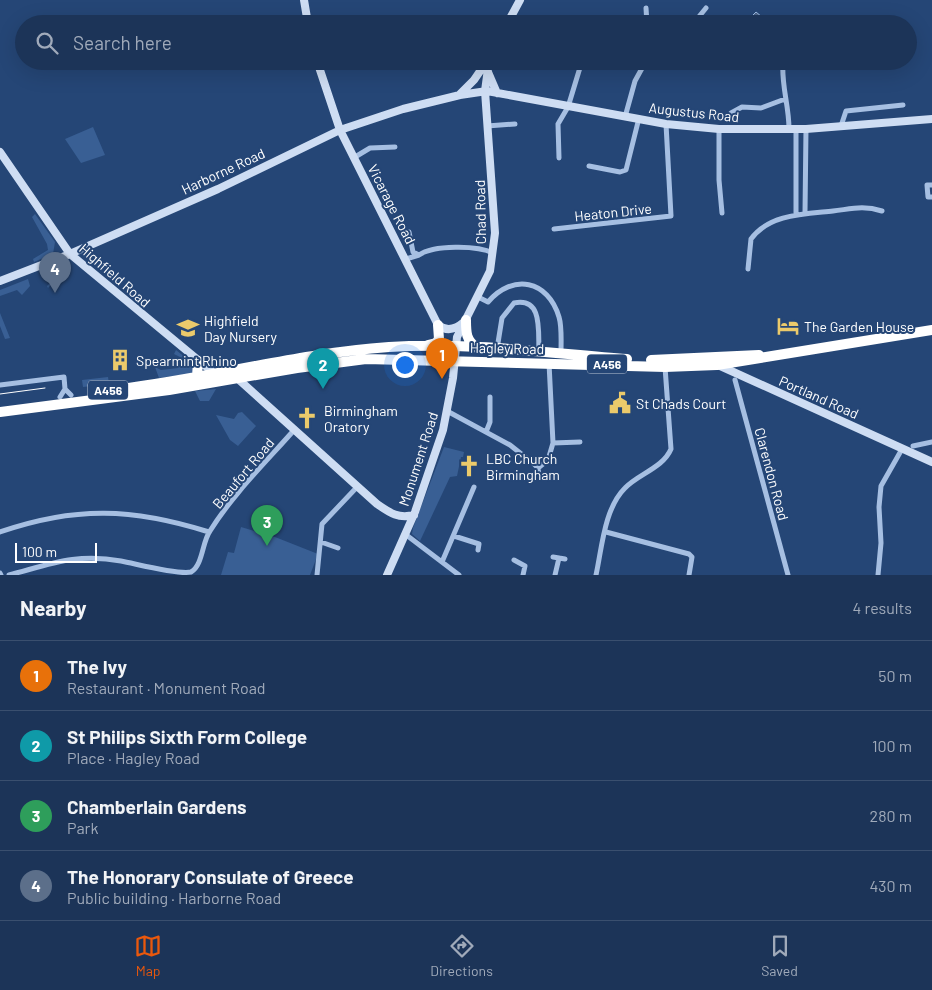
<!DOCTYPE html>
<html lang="en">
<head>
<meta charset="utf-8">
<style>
  :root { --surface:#1c3458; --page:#293f61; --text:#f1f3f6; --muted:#a0aaba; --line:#3a4f6e; --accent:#ea580c }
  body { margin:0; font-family:Barlow,sans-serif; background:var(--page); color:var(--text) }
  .scale { position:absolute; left:15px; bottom:12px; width:82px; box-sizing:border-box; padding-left:5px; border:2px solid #fff; border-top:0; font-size:14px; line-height:18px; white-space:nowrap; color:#fff; -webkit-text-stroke:4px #254676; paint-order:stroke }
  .you { position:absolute; left:404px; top:364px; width:18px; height:18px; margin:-12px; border:4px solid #fff; border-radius:50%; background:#1a73e8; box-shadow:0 0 0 8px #1a73e833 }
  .badge { display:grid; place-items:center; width:32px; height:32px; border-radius:50%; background:var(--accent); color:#fff; font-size:16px; font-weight:700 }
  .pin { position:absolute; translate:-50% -41px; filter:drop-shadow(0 1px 2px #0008) }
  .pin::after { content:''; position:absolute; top:26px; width:18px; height:15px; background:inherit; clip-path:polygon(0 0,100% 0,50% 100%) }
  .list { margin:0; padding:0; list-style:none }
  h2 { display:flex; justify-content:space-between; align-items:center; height:65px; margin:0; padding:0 20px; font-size:21px }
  h2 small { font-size:16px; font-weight:400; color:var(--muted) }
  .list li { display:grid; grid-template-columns:32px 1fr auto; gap:15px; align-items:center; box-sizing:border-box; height:70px; padding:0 20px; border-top:1px solid var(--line) }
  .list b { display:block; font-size:19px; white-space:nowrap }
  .list p { margin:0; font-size:16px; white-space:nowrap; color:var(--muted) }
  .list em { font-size:16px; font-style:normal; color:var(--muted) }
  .icon { flex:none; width:28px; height:28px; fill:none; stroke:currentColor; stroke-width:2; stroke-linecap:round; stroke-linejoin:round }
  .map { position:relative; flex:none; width:932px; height:575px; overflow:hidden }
  .search { position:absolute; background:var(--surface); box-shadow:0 5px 20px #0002; left:15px; right:15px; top:15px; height:55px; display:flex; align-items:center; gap:12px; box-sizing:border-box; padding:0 18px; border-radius:28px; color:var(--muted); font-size:19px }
  .sheet { height:345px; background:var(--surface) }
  nav { display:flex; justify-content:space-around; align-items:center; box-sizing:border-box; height:70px; border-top:1px solid var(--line); background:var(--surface); font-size:14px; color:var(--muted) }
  nav a { display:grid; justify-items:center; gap:2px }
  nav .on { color:var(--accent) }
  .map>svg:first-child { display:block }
  .green { fill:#395f94 }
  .water { fill:#4e668a; stroke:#9abae3 }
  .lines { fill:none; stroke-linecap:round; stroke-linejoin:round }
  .street { stroke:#a6bfe2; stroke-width:5 }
  .secondary { stroke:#ceddf3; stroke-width:8 }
  .highway { stroke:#fff; stroke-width:10 }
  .tram { stroke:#fff; stroke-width:1 }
  .labels { text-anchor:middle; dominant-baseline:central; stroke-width:4; stroke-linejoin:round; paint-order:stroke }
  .shield { fill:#254676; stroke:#bec8d6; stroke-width:1 }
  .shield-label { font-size:12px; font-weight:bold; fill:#fff }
  .street-label { font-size:14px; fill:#fff; stroke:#254676 }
  .poi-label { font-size:14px; fill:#fff; stroke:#254676; text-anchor:start }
</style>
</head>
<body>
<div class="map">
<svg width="932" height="575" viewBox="0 0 932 575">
  <rect width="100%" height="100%" fill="#254676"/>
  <!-- green -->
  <path class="green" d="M93,127L105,155L81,163L65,139Z
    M35,214L55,242L53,254L34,262L33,259L48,250L47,244L32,217Z
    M59,265L64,271L48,288L47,286L54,279L51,272L45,271Z
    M28,279L30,286L22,295L17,290L0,296V290Z
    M0,313L10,338L5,339L0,326Z
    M176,350L196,366L195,373L159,378L155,367L161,370L178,368V366L181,365L180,357L174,354Z
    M108,377L109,384L83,387L82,380Z
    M216,389L209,401H200L195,391Z
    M242,412L256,426L238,446L230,440L216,415L234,419L238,413Z
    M444,447L464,452L463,457H461L457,476L450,477L420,541L412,534L413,528Z
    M241,527L275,537L318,554L310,575H221L228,552L234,553Z"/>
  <!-- water -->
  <path class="water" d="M756,12L762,17L779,24H749V19Z"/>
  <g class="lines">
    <!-- street -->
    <path class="street" d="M646,8L647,24
      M561,24L569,20L577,24
      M693,24L706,8
      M783,61C781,85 789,105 789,129
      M708,66L716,61
      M731,113L742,107L761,108L785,99
      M625,117L635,81L646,61
      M487,126L515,124
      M841,126L846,111L903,105
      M719,129V180L722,213
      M355,157L370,148L395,147
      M559,158L558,124L568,107L582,61
      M589,166L620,172L626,170L639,118
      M932,185H927L928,197H932
      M805,212L806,129
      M796,214V129
      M554,229L671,216L666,124
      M409,232L413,252L419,255C433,245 477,245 493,253
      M406,259L419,255
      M748,269L751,239C769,214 805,214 833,211C851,209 863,205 882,211
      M478,297L488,302C513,273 548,280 559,317C562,327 561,341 561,352
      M497,349L502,318L514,303C543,297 538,331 539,351
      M735,380L788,575
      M0,385L64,377L65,389L71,395
      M60,397L65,389
      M447,411L510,445L529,460
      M486,432L490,422V397
      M553,443L580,442
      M913,446L932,442
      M533,463L538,468L539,475
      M538,468L548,460L553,443L549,363
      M0,532C75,506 133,508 209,532
      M606,532L689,554L692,557L689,575
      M405,534L459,575
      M454,536L479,544L478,550
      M321,542L338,548
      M553,557L565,559
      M514,560L525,566L523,575
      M442,562L474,487
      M0,573L1,575
      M9,575C51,564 76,553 121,561C137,564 178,575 191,572C203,565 202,542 210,531C233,494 266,462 295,429
      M317,575L322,524L358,486
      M555,575L559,558
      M596,575C602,548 604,509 625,488C638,474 663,468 671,449L665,367
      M878,575L881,543L879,507L881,486L902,449"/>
    <!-- secondary -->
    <path class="secondary" d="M304,0L308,24
      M507,24L520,0
      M317,61L340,130L438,325C447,332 456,329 464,322
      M488,72L497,93
      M460,94L474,80L487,61
      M0,152L70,254L215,374
      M0,281L70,254L218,189L340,130L403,109L460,95L487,91L666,124L719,129H806L932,119
      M718,365L932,462
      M237,378L377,504C390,513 398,519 414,515
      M387,575L415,512L443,430L453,378L457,337L490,271L495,233L485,91L489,61"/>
    <!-- highway -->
    <path class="highway" d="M466,320C466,333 466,340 477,348
      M428,345L436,343L439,339L438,325
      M651,360L759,355
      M197,377L198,361
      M120,389C210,378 299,353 389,347C468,342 548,353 627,359
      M0,412L169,390L297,368L366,359L665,367L717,365L932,330"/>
    <!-- tram -->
    <path class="tram" d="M0,394L45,388"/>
  </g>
  <!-- icons -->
  <defs>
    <g id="hotel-bare" transform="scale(1.725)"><path d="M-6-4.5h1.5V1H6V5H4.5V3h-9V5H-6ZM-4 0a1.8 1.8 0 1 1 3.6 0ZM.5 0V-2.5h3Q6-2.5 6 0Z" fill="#ebca6b" stroke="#254676" stroke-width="2.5" paint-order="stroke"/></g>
    <g id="school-bare" transform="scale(1.725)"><path d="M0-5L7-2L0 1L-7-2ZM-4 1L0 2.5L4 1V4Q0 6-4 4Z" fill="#ebca6b" stroke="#254676" stroke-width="2.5" paint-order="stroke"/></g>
    <g id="building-bare" transform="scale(1.725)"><path d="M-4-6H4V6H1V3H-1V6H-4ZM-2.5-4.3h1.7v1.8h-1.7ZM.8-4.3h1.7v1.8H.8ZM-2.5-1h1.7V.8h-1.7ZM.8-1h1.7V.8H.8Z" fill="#ebca6b" stroke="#254676" stroke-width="2.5" paint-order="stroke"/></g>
    <g id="civic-bare" transform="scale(1.725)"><path d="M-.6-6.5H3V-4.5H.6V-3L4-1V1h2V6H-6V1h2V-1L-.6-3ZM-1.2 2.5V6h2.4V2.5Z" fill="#ebca6b" stroke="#254676" stroke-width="2.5" paint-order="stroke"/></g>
    <g id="church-bare" transform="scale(1.725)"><path d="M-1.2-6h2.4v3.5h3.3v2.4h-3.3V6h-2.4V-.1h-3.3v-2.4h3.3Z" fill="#ebca6b" stroke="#254676" stroke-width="2.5" paint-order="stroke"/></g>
  </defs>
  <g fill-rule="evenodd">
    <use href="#hotel-bare" x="788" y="326"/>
    <use href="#school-bare" x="188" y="328"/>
    <use href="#building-bare" x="120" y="360"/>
    <use href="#civic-bare" x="620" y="403"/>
    <use href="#church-bare" x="307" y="418"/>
    <use href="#church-bare" x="469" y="466"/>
  </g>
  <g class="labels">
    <!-- shield labels -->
    <g class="shield">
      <rect x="587" y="354.5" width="40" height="19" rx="4"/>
      <rect x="88" y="380.5" width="40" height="19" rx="4"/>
    </g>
    <g class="shield-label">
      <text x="607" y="364">A456</text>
      <text x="108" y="390">A456</text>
    </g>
    <!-- street labels -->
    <g class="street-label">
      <text transform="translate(694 112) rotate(6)">Augustus Road</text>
      <text transform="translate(223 171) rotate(-25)">Harborne Road</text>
      <text transform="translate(392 204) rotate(63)">Vicarage Road</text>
      <text transform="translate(480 212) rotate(-91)">Chad Road</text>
      <text transform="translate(613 212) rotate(-6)">Heaton Drive</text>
      <text transform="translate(115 275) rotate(41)">Highfield Road</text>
      <text transform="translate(507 348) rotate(1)">Hagley Road</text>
      <text transform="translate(819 397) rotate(24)">Portland Road</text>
      <text transform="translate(418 459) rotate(-72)">Monument Road</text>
      <text transform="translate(243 473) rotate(-50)">Beaufort Road</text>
      <text transform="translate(772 474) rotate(75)">Clarendon Road</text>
    </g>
    <!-- poi labels -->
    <g class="poi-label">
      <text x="204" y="320">Highfield<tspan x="204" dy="16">Day Nursery</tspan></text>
      <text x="804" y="326">The Garden House</text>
      <text x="136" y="360">Spearmint Rhino</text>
      <text x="636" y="403">St Chads Court</text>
      <text x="324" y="410">Birmingham<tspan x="324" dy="16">Oratory</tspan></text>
      <text x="486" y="458">LBC Church<tspan x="486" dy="16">Birmingham</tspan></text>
    </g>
  </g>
</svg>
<div class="scale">100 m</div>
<div class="you"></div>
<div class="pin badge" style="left:442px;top:379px;background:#e8710a">1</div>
<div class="pin badge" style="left:323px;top:389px;background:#0f9aa8">2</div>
<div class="pin badge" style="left:267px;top:546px;background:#2e9e5b">3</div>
<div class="pin badge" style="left:55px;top:293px;background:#5c6f8a">4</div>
<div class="search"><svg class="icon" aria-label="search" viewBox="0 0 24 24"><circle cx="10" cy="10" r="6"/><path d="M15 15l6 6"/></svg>Search here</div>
</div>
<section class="sheet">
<h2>Nearby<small>4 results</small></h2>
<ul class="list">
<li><span class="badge" style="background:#e8710a">1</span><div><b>The Ivy</b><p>Restaurant · Monument Road</p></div><em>50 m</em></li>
<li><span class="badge" style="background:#0f9aa8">2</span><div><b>St Philips Sixth Form College</b><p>Place · Hagley Road</p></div><em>100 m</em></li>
<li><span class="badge" style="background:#2e9e5b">3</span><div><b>Chamberlain Gardens</b><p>Park</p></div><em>280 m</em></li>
<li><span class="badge" style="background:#5c6f8a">4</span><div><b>The Honorary Consulate of Greece</b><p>Public building · Harborne Road</p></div><em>430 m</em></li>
</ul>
</section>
<nav>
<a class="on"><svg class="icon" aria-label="map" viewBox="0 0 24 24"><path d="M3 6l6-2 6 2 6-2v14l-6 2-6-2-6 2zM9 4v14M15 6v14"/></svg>Map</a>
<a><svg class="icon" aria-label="directions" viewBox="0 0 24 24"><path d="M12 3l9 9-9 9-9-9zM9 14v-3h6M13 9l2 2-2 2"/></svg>Directions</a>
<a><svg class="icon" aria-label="saved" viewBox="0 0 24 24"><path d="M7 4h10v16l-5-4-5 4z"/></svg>Saved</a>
</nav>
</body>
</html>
